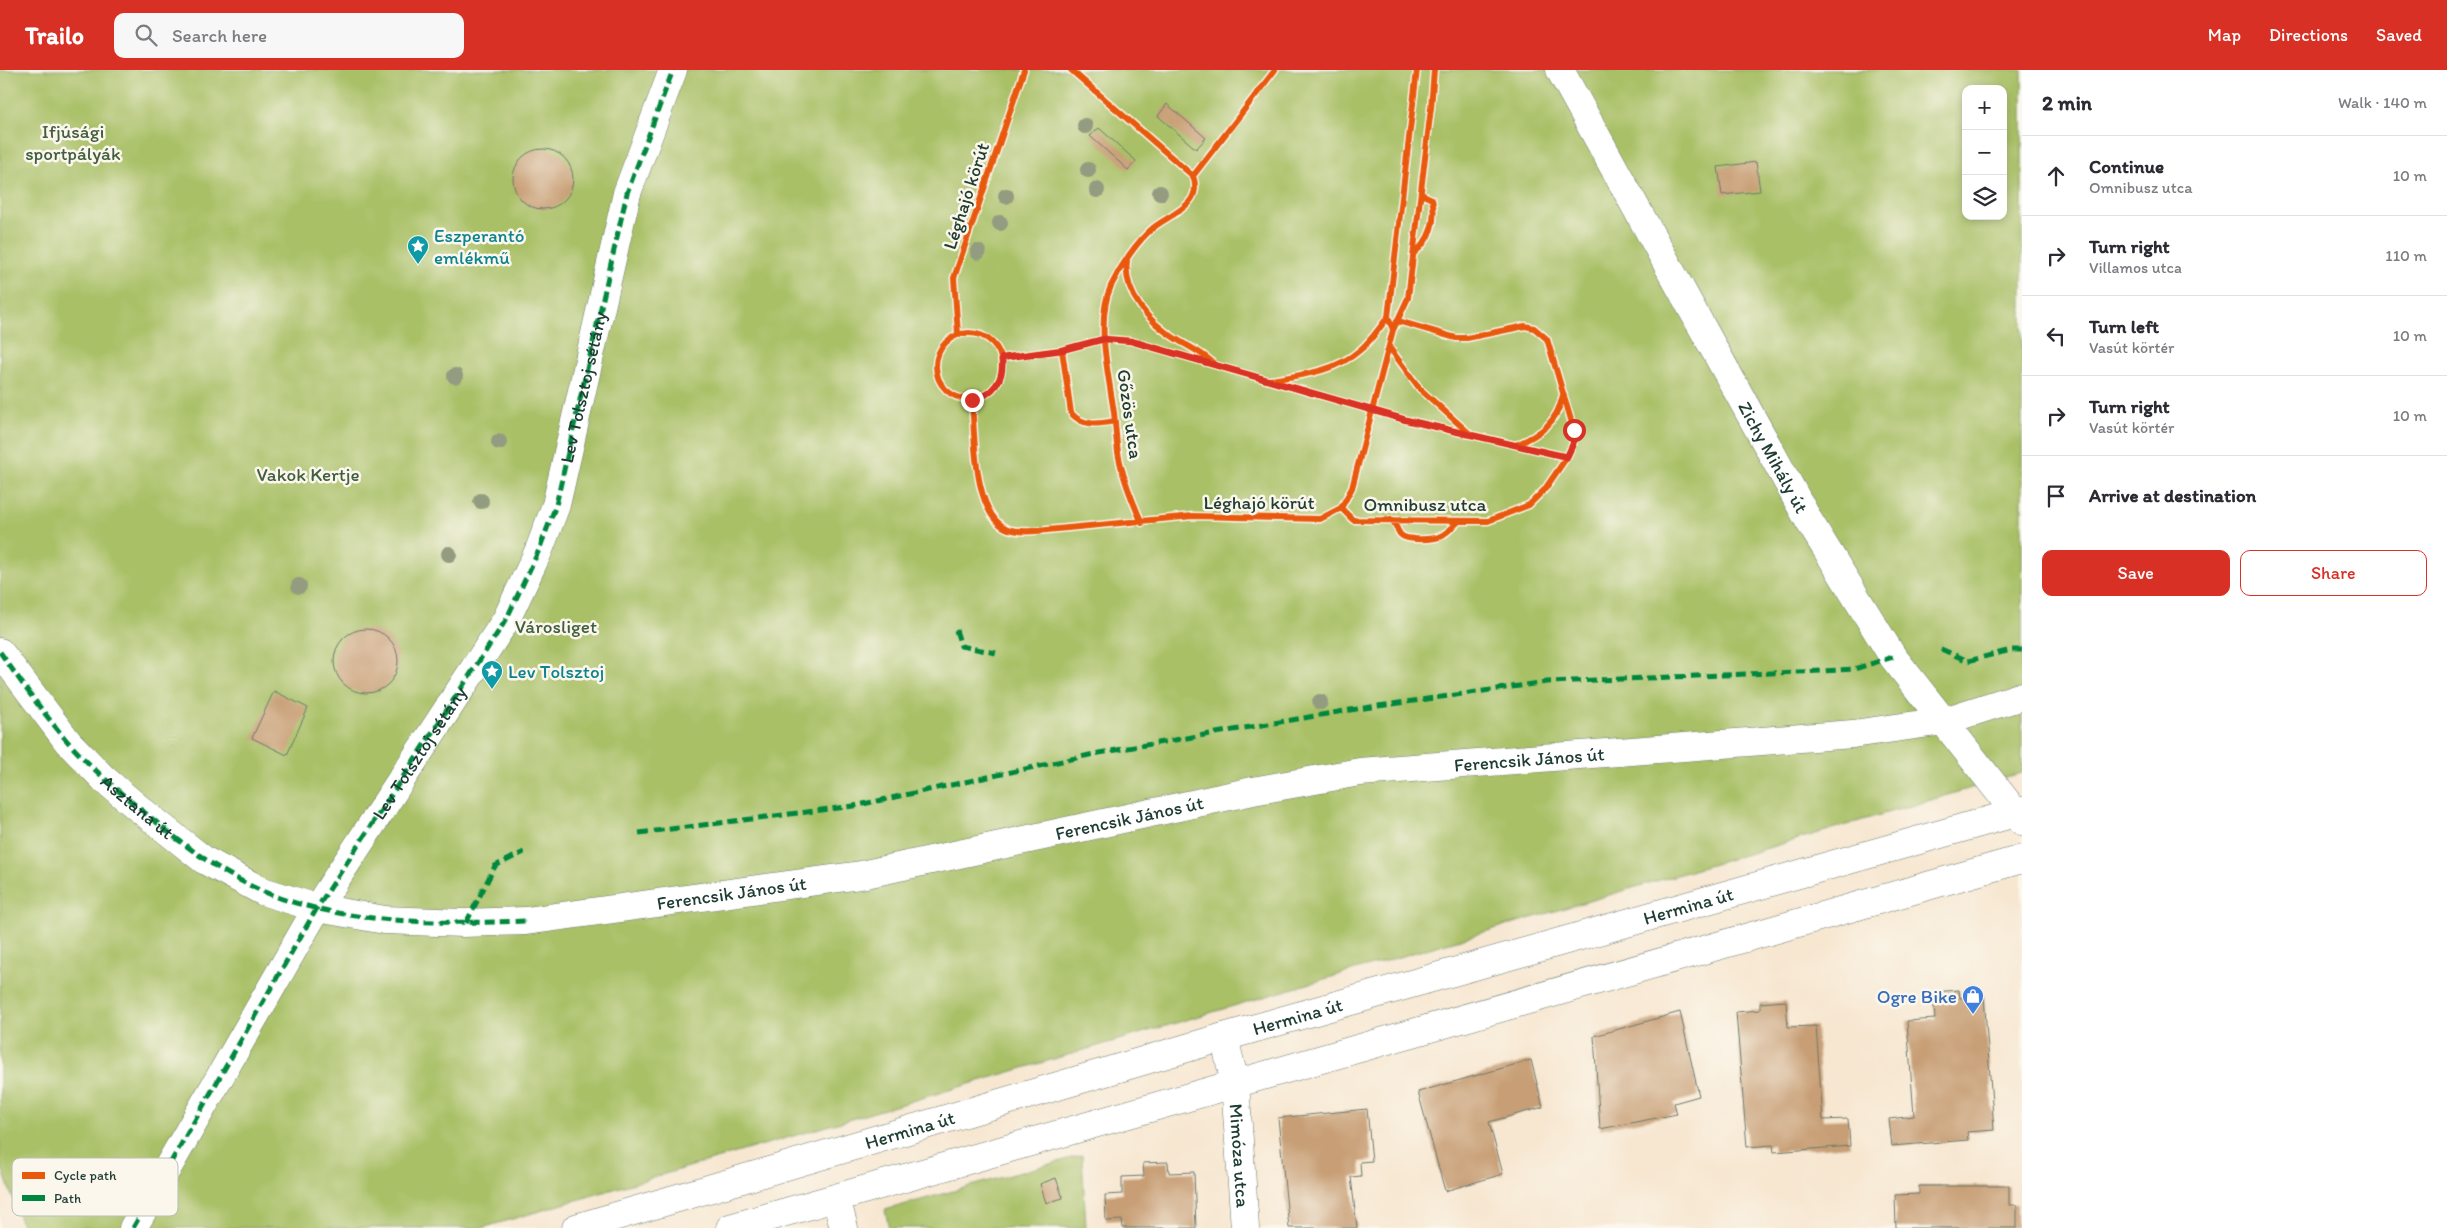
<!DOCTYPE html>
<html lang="en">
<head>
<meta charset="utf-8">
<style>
  :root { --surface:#fff; --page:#f7f7f7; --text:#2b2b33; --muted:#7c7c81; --line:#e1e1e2; --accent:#d93025 }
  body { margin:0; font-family:Itim,sans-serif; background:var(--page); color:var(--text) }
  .controls { position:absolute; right:15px; top:15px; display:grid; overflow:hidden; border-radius:10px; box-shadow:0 2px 8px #0003 }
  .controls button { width:45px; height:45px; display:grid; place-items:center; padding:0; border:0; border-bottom:1px solid var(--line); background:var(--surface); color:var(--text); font:25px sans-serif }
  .stop { position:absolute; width:15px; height:15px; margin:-11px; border:4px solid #d93025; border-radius:50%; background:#fff }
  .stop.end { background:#d93025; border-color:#fff; box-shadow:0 1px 5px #0008 }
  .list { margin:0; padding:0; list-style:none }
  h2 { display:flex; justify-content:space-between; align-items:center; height:65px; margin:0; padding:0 20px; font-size:21px }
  h2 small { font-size:16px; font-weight:400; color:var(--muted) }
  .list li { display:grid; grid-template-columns:32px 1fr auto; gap:15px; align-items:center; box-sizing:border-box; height:80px; padding:0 20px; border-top:1px solid var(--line) }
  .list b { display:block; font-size:19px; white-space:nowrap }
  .list p { margin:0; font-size:16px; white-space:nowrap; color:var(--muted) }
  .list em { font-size:16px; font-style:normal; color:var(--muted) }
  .actions { display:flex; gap:10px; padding:15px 20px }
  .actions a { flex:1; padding:11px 0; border:1px solid var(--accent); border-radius:10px; text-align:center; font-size:18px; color:var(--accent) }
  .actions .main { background:var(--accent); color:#fff }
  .icon { flex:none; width:28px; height:28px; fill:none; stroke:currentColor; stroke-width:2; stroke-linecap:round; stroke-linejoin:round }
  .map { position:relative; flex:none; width:2022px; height:1158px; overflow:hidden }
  header { display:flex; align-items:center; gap:30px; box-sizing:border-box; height:70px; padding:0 25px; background:var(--accent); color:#fff }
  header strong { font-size:24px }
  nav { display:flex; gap:28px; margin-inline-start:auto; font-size:18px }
  .search { width:350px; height:45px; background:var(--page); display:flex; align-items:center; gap:12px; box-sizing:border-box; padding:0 18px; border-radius:10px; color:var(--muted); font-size:19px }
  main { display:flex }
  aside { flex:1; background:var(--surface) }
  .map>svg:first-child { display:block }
  .green { fill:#a9c066; stroke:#647e4d; fill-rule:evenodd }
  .building { fill:#c79e75 }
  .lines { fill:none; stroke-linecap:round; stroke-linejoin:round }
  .minor-casing { stroke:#6b786b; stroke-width:29 }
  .minor { stroke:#fff; stroke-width:28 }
  .quiet { stroke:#00873e; stroke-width:5; stroke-dasharray:10 5; stroke-linecap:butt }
  .cycleway-casing { stroke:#fbf7ec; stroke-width:9 }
  .cycleway { stroke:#e8590c; stroke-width:6 }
  .tree { fill:#939c81 }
  .route { stroke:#d93025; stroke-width:6 }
  .labels { text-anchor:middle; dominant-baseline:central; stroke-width:5; stroke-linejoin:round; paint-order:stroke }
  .park-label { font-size:19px; fill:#425e40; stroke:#fbf7ec }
  .street-label { font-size:19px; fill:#1f3d34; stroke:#fbf7ec }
  .culture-label { font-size:19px; fill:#0d838f; stroke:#fbf7ec; text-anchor:start }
  .shop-label { font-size:19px; fill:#366cbe; stroke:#fbf7ec; text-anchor:end }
  .key { fill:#fbf7ec; stroke:#b9bfb5; stroke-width:1 }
  .key-label { font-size:14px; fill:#1f3d34 }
</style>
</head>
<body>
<header>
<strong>Trailo</strong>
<div class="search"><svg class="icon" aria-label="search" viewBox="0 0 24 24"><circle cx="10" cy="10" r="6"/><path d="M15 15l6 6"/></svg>Search here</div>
<nav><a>Map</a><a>Directions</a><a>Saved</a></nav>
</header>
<main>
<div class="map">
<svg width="2022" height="1158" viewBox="0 0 2022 1158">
  <rect width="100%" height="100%" fill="#fbf7ec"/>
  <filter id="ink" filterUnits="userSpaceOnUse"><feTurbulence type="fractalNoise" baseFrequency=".02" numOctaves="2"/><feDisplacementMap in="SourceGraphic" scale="10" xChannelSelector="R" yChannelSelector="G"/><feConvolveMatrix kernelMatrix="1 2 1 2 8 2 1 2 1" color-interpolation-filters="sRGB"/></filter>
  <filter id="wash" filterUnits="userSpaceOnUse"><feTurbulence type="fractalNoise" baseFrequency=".0096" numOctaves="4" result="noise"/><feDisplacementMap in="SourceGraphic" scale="20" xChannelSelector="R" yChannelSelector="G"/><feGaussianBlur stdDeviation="1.12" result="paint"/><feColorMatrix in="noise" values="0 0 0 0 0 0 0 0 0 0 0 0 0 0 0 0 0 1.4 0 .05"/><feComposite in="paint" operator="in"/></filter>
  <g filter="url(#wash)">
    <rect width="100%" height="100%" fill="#f7e7d1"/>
    <!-- green -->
    <path class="green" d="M0,0H2022V703L482,1158H23L0,1092ZM1966,19H2003V146H1966Z
      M1082,1085L1086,1158H889L885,1140Z"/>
    <g id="blocks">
      <!-- building -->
      <path class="building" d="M1167,34L1206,68L1196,79L1158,46Z
        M1099,58L1136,91L1128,100L1090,66Z
        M513 109a30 30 0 1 1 60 0a30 30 0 1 1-60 0Z
        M1756,92L1760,121L1722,125L1718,97Z
        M334 591a32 32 0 1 1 64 0a32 32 0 1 1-64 0Z
        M274,621L308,638L287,685L252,668Z
        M1959,920L1960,928L1984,926L1994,1060L1967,1062L1968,1070L1892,1076L1889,1049L1914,1046L1907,951L1935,949L1933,922Z
        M1786,931L1788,957L1816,956L1823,1050L1848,1049L1850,1076L1774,1082L1773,1075L1747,1077L1736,942L1760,940V933Z
        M1680,942L1699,1026L1674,1033L1677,1044L1600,1059L1594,966Z
        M1531,990L1543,1037L1489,1052L1503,1104L1445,1121L1418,1022Z
        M1367,1039L1372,1091L1360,1092L1361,1106L1351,1107L1357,1158H1289L1278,1048Z
        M1168,1092L1169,1103L1194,1102L1196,1158H1123L1122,1150L1106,1151L1105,1125L1122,1124V1107L1144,1106L1143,1093Z
        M1056,1108L1063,1128L1046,1133L1040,1114Z
        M1919,1116H2009V1135H2017V1158H1896L1895,1125L1919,1124Z"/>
    </g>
  </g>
  <g filter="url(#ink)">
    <use href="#blocks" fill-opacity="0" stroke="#6b786b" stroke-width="1"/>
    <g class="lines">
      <!-- minor casing -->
      <g class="minor-casing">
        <g id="minor">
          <path id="s1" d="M1560,0L1809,451L1893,587L2022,751"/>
          <path id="s2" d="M0,582L68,672L104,709L137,737L204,790L262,821L317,838L385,850L463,853L526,851L861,805L1253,721L1360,702L1853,664L1944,651L2022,626"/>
          <path id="s3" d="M1224,967L1235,1013L1245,1158"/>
          <path d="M836,1128L844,1158"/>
          <path id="s4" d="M133,1158L317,838L506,550L539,480L556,435L627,123L673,0"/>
          <path id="s5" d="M576,1158L1224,967L2022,741"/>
          <path d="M730,1158L2022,789"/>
        </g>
      </g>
      <!-- minor -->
      <use href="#minor" class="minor"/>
      <!-- quiet -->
      <g class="quiet">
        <path d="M956,560L961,576L996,583"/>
        <path d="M1941,579L1968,591L2011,580H2022"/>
        <path id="s6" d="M0,582C21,612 44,644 68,672C94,701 125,727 155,751C187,778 223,804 262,821C344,855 439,854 526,851"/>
        <path d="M639,763L854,736L1099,683L1350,640L1547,612L1822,601L1854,599L1893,587"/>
        <path d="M466,853L495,796L524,782"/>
        <path d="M133,1158L317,838L506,550L539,480L556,435L627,123L673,0"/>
      </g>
      <!-- cycleway casing -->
      <g class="cycleway-casing">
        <path id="cycleway" d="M1071,0L1193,106
          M1414,183C1430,171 1437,150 1432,129L1421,124
          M1127,191C1123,224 1150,253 1176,269C1189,277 1201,282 1212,292
          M1393,260L1388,247L1417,0
          M936 296a33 33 0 1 1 66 0a33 33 0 1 1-66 0Z
          M958,264L954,208L1024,0
          M1389,277L1420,319L1470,364
          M1062,280L1071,343C1083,357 1098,354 1115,351
          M1001,288L1062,280L1104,269L1131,271L1406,350L1567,387
          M1270,310C1302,305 1335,302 1360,280C1371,271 1379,258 1388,247
          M972,330C975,363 972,445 1008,459C1020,463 1034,461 1047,460L1193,446L1320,449L1341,438L1352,418L1393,260L1408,228L1431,38L1434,0
          M1516,375C1541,364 1557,353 1563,325
          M1341,438L1353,450L1488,451L1529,435L1545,419L1567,387L1573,374L1574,360L1547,269L1534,258L1525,256L1467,268H1456L1398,251
          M1392,450C1396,455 1397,460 1400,464C1404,469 1410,468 1415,469C1438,470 1442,468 1458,452
          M1142,453C1133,433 1125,414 1120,392C1116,377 1116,359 1114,343C1109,306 1095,251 1111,216C1120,197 1137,171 1153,158C1170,144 1204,135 1193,106L1275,0"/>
      </g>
      <!-- cycleway -->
      <use href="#cycleway" class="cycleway"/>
    </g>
    <!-- trees -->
    <g class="tree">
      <circle cx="1085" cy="56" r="8"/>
      <circle cx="1088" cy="100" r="8"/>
      <circle cx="1097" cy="120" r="8"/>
      <circle cx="1160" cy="123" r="8"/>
      <circle cx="1006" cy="126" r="8"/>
      <circle cx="1000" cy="153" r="8"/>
      <circle cx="978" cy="182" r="8"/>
      <circle cx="455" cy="306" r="8"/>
      <circle cx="499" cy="372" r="8"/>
      <circle cx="481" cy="431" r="8"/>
      <circle cx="449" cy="484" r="8"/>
      <circle cx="299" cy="516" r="8"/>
      <circle cx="1320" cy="632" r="8"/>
    </g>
  </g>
  <g class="lines" filter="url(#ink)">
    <!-- route -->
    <path class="route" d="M972,330C993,325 1005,309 1002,288L1062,280L1104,269L1131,271L1406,350L1567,387L1573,374L1574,360"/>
  </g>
  <!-- icons -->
  <defs>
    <g id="sight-pin" transform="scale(1.125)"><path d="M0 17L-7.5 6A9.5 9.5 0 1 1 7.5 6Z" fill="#0f9aa8" stroke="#fbf7ec"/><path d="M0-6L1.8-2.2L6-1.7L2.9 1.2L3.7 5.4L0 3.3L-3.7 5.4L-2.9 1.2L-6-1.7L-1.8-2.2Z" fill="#fff"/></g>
    <g id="shop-pin" transform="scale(1.125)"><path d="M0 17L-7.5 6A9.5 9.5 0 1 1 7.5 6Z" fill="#3f7fe0" stroke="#fbf7ec"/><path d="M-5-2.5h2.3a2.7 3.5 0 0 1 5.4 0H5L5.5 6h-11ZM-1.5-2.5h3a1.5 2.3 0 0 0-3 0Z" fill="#fff"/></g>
  </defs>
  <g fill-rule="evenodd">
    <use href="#sight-pin" x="418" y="176"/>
    <use href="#sight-pin" x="492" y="601"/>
    <use href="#shop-pin" x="1973" y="926"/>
  </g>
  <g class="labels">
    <!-- park labels -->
    <g class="park-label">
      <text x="73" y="61">Ifjúsági<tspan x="73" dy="22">sportpályák</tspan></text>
      <text x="308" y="404">Vakok Kertje</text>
      <text x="556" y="556">Városliget</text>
    </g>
    <!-- street labels -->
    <g class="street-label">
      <text transform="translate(966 126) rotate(-72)">Léghajó körút</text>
      <text stroke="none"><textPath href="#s4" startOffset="960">Lev Tolsztoj sétány</textPath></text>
      <text transform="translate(1130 344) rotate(82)">Gőzös utca</text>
      <text stroke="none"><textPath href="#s1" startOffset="442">Zichy Mihály út</textPath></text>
      <text x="1259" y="432">Léghajó körút</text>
      <text x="1425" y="434">Omnibusz utca</text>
      <text stroke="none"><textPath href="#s4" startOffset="555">Lev Tolsztoj sétány</textPath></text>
      <text stroke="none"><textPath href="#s2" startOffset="1644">Ferencsik János út</textPath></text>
      <text stroke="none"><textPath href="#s6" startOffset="208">Asztana út</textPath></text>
      <text stroke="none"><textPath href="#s2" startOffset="1239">Ferencsik János út</textPath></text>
      <text stroke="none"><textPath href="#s2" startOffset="834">Ferencsik János út</textPath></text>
      <text stroke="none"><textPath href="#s5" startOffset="1158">Hermina út</textPath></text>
      <text stroke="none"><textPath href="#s5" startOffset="752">Hermina út</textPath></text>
      <text stroke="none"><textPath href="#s5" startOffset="348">Hermina út</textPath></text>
      <text stroke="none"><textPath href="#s3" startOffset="120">Mimóza utca</textPath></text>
    </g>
    <!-- culture labels -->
    <g class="culture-label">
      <text x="434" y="165">Eszperantó<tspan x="434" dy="22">emlékmű</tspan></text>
      <text x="508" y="601">Lev Tolsztoj</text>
    </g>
    <!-- shop labels -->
    <g class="shop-label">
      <text x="1957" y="926">Ogre Bike</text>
    </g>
  </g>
  <!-- legend -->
  <rect x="12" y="1088" width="166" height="58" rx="8" class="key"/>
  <rect x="22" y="1102" width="23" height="7" fill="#e8590c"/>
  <rect x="22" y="1125" width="23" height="6" fill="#00873e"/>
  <g class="key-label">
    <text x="54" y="1110">Cycle path</text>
    <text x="54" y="1133">Path</text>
  </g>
</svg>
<div class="controls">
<button>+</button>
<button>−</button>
<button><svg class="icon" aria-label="layers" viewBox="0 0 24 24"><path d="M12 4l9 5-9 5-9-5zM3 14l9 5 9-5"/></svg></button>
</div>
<div class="stop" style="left:1574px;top:360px"></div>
<div class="stop end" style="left:972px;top:330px"></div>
</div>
<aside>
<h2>2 min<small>Walk · 140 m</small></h2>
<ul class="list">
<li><svg class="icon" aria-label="ahead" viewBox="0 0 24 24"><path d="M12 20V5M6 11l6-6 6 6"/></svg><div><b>Continue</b><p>Omnibusz utca</p></div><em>10 m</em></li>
<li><svg class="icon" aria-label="right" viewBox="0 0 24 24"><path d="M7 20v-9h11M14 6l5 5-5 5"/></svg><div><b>Turn right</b><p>Villamos utca</p></div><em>110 m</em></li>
<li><svg class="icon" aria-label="left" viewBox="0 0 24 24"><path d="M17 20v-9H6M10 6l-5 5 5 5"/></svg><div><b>Turn left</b><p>Vasút körtér</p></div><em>10 m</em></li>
<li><svg class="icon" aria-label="right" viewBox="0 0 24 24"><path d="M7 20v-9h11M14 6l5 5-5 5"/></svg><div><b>Turn right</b><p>Vasút körtér</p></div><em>10 m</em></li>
<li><svg class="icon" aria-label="arrive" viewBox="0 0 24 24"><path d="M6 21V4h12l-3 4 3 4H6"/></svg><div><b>Arrive at destination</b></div></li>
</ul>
<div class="actions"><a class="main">Save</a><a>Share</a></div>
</aside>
</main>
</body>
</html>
